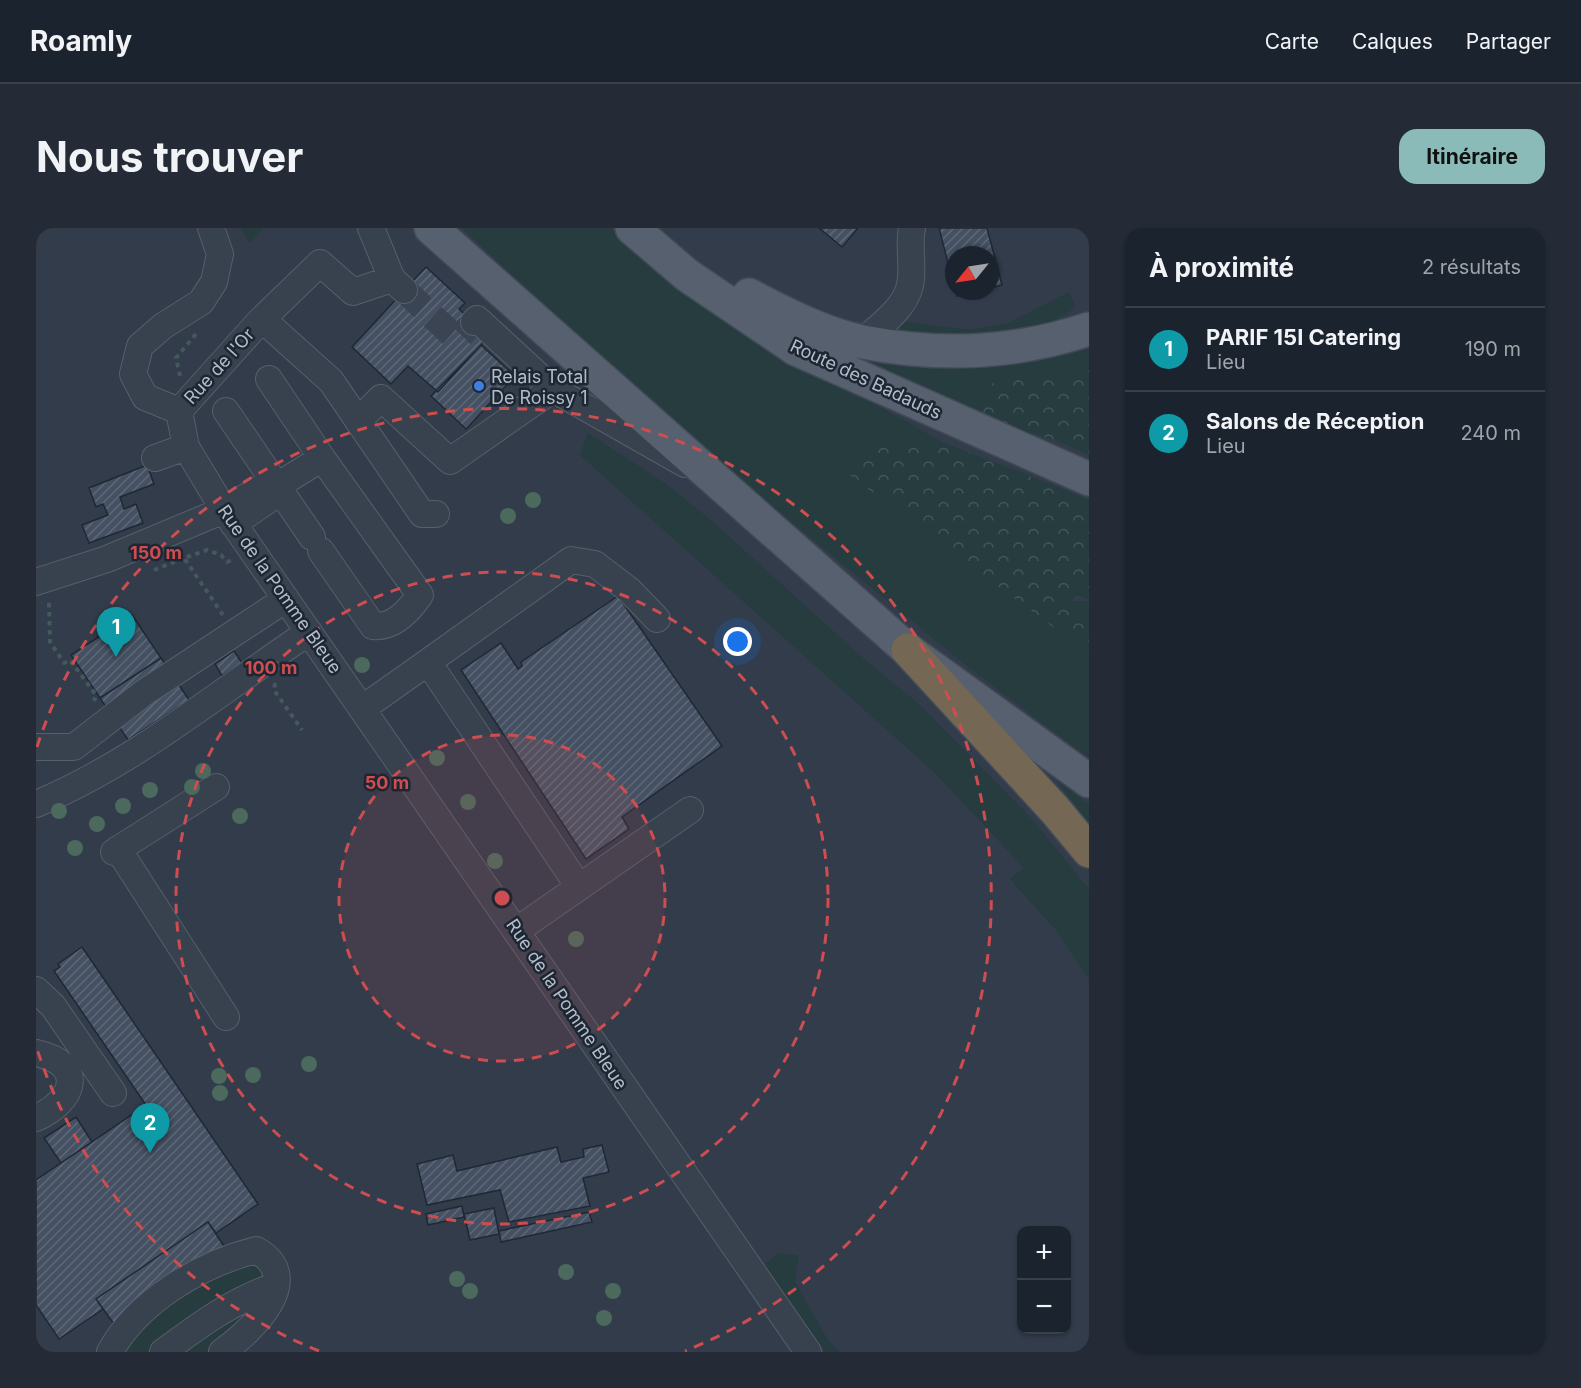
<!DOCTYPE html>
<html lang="fr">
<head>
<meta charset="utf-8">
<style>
  :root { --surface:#1b232e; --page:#242b36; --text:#f1f3f6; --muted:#a0a4aa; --line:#39404a; --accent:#8bbbb9 }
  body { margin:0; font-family:Inter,sans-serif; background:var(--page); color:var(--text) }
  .controls { position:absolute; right:18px; bottom:18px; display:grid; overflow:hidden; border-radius:12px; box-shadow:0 2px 4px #0004 }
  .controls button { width:54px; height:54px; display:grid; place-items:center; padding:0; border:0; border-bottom:2px solid var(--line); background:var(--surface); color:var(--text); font:30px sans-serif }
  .compass { position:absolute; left:909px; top:18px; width:54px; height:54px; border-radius:50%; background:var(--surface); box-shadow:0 2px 4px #0004; rotate:240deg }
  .you { position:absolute; left:702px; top:414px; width:21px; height:21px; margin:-15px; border:4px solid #fff; border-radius:50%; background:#1a73e8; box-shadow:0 0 0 9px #1a73e833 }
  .badge { display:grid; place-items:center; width:39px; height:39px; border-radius:50%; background:var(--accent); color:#fff; font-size:20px; font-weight:700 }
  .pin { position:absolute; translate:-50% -50px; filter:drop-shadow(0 2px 3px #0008) }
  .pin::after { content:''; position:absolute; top:32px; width:21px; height:18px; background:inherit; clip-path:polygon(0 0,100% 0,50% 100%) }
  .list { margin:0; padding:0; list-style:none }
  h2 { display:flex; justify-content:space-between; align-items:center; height:78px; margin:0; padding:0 24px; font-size:26px }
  h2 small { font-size:20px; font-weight:400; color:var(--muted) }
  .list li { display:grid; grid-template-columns:39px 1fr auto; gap:18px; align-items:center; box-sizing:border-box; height:84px; padding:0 24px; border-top:2px solid var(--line) }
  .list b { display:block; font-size:22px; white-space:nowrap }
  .list p { margin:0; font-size:20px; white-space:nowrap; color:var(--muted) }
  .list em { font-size:20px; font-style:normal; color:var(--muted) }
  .map { position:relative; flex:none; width:1053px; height:1124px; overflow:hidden; border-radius:18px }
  header { display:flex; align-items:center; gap:36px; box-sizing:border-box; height:84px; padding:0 30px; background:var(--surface); border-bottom:2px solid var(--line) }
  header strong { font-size:28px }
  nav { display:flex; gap:33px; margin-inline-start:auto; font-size:21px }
  .intro { display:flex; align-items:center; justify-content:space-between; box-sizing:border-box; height:144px; padding:0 36px }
  h1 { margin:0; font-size:42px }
  .button { padding:15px 27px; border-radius:18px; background:var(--accent); color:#111; font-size:21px; font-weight:700 }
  main { display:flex; gap:36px; padding:0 36px }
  aside { flex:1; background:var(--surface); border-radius:18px; box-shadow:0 2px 4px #0004 }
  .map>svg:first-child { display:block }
  .airport { fill:#323c4b; fill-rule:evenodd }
  .green { fill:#263c3f }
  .forest { fill:url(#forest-crowns) }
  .building { fill:url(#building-hatch); stroke:#1f2835; stroke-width:1.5 }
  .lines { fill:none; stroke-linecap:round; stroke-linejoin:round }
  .minor-tunnel { stroke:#3a4453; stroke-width:26; stroke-dasharray:26 13; stroke-linecap:butt }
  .minor-casing { stroke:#565f6c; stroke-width:28 }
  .major-casing { stroke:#414a57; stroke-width:36 }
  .highway-casing { stroke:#434c59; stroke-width:36 }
  .path { stroke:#44595c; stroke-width:4; stroke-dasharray:4.5 4.5; stroke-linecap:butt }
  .minor { stroke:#38414e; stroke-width:26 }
  .major { stroke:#56606e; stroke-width:33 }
  .highway { stroke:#746855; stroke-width:33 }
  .tree { fill:#4b6a5d }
  .ring { fill:none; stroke:#ce4d50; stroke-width:3; stroke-dasharray:10 8 }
  .shop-dot { fill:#3f7fe0; stroke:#1d2633; stroke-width:2 }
  .labels { text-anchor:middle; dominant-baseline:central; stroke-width:5; stroke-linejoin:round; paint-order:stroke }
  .street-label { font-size:18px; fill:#b4bcc9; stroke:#1d2633 }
  .poi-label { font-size:18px; fill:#b4bcc9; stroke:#1d2633; text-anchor:start }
  .centre { fill:#ce4d50; stroke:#1d2633; stroke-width:3 }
  .ring-label { font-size:18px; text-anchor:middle; font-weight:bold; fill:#ce4d50; stroke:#1d2633; stroke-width:5; stroke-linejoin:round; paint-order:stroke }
</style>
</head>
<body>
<header>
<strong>Roamly</strong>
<nav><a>Carte</a><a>Calques</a><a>Partager</a></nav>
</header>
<div class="intro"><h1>Nous trouver</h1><a class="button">Itinéraire</a></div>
<main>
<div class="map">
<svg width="1053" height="1124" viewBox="0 0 1053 1124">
  <defs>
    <pattern id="forest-crowns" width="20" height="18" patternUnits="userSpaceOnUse" patternTransform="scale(1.5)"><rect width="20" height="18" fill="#263c3f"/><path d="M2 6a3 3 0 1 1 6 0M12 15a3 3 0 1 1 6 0" fill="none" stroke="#435659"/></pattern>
    <pattern id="building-hatch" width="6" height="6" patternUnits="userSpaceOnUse" patternTransform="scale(1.5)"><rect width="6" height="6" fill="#455162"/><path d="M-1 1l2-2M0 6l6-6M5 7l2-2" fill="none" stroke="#5d6877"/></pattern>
  </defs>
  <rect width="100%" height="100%" fill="#242f3e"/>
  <!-- airport -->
  <path class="airport" d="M0,0H1053V1124H0ZM918,27H954V63H918ZM986,1002H1030V1102H986Z"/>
  <!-- green -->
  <path class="green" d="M204,0H227L214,15Z
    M426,0H575L644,58L745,124L908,215L876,214L834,217L812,246L1053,426V530L931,438L631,192Z
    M1033,64L1040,79L1013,96L949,109L862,102L864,93L934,102L972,95Z
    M1053,117V142L1049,145L937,187L822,138L804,118C844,124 886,135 927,138C970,141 1012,128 1053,117Z
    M552,205L630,256L677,294L828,431L884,477L995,590L1053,661V751L1019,701L974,651L988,640L900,546L544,227Z
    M987,245L1053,272V284L1043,275Z
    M1035,373H1053V389Z
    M1020,552L1053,577V596Z
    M743,1025L763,1028L759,1054L792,1112L804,1124H790L734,1053L728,1037Z
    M215,1036L226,1044L224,1054L119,1124H85C113,1081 165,1047 215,1036Z
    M222,1076L190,1112L173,1124H139Z"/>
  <!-- forest -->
  <path class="forest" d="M1053,142V227L1022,213L937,187L950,156Z
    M876,214L908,215L987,245L1043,275L1053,284V371L1041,368L1036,373L1053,389V426L812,246L834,217Z"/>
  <!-- building -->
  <path class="building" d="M783,0H822L806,19Z
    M903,0H951L966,57L954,60V27H918V58Z
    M390,39L429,75L423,81L453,108L402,164L372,138L355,156L316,119Z
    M919,63H940L921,68Z
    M445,117L479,148L430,201L395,168Z
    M111,237L118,256L84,269L88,281L100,276L107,295L53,315L46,297L72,287L67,276L60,279L53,260Z
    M582,368L686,518L586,589L593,601L550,631L425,442L465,415L482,441L486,438L485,434Z
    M96,387L125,430L64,470L35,427Z
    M198,423L206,435L186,448L179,436Z
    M125,430L153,472L92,512L64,470Z
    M46,719L222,976L180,1005L172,994L60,1071L67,1081L23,1111L0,1077V952L110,877L18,743L24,739L22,736Z
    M40,889L56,914L25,935L8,910Z
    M566,917L573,944L547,950L554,978L473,994L464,962L391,977L381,936L417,927L421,943L521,919L525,934L548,929L547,921Z
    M426,978L428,989L392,997L390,986Z
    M458,980L463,1006L434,1012L428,986Z
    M553,984L556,994L465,1014L463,1003Z
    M172,994L194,1027L83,1103L60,1071Z"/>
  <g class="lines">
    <!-- minor-tunnel -->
    <path class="minor-tunnel" d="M368,62L421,111L438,94"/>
    <!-- minor casing -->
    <g class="minor-casing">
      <path id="minor" d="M335,0L356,51L368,62
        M226,91L295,153L386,286H400
        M438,94L441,91L517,161L649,236
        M826,114C843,98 869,81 874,57C878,39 872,19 876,0
        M233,151L286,230
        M143,183L150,219L188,282L772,1124
        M143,183L223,94L284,35L317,64L356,51
        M143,183L109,169L97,146L104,118L127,98L165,74L178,54L184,26L175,0
        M190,183L241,258L286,230L384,367C373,383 357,400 337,398L285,323
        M322,193L345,170L414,233L517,161
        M119,230L150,219
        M241,258L276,309
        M0,354L71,331L188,282L227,259L241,258L235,270L197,296
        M327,480L392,434
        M0,519H38L109,464L250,371
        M0,576C99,535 184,463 273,404
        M82,621L190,789
        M78,624L180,559
        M543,659L392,434L535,332L559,336L593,362L621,391
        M480,703L654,582
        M0,762L17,778L77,865
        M0,825C50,836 40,872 0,890
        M74,1124C102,1073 165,1036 220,1022C271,1050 216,1103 186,1124
        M127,1124C162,1098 197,1072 239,1058"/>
    </g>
    <!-- major casing -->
    <g class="major-casing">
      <path id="major" d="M395,0L872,422L1053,553
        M596,0L651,47L760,121L1053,251
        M713,67C749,86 788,106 827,114C905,129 978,126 1053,101"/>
    </g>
    <!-- highway casing -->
    <g class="highway-casing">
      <path id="highway" d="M872,422L1019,582L1053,623"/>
    </g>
    <!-- path -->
    <path class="path" d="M144,148L140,130L160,106
      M118,342L148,330
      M13,375L14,414L28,435L34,432L60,467L58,473
      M187,387L148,330L171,322L185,327L191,334L196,332
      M239,455L238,462L266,502"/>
    <!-- minor -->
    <use href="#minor" class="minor"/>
    <!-- major -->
    <use href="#major" class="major"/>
    <!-- highway -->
    <use href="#highway" class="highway"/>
  </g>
  <!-- trees -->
  <g class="tree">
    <circle cx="497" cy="272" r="8"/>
    <circle cx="472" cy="288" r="8"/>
    <circle cx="326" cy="437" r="8"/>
    <circle cx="401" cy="530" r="8"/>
    <circle cx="167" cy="543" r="8"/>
    <circle cx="156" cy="559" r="8"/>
    <circle cx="114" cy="562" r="8"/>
    <circle cx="432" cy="574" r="8"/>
    <circle cx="87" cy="578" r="8"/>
    <circle cx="23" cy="583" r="8"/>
    <circle cx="204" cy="588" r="8"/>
    <circle cx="61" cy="596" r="8"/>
    <circle cx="39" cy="620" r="8"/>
    <circle cx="459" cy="633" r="8"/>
    <circle cx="540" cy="711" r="8"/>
    <circle cx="273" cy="836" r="8"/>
    <circle cx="217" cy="847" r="8"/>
    <circle cx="183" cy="848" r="8"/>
    <circle cx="184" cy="865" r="8"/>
    <circle cx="530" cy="1044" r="8"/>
    <circle cx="421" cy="1051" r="8"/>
    <circle cx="434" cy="1063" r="8"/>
    <circle cx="577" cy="1063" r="8"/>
    <circle cx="568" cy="1090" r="8"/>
  </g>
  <!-- distance rings -->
  <circle cx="466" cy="670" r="163" fill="#ce4d50" fill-opacity=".12"/>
  <g class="ring">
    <circle cx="466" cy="670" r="163"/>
    <circle cx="466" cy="670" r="326"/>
    <path d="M283 1123A489 489 0 0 1 1 821M1 519A489 489 0 1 1 649 1123"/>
  </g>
  <!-- markers -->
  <circle class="shop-dot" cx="443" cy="158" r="6"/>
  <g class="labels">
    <!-- street labels -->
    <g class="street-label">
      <text transform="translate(183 138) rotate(-48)">Rue de l'Or</text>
      <text transform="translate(830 151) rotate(25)">Route des Badauds</text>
      <text transform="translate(244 361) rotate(55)">Rue de la Pomme Bleue</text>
      <text transform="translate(531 776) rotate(56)">Rue de la Pomme Bleue</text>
    </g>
    <!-- poi labels -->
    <g class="poi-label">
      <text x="455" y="148">Relais Total<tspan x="455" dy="21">De Roissy 1</tspan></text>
    </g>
  </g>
  <circle cx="466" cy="670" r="9" class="centre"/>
  <g class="ring-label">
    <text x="120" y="331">150 m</text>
    <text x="235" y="446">100 m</text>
    <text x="351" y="561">50 m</text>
  </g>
</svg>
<div class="controls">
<button>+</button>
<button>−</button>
</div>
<svg class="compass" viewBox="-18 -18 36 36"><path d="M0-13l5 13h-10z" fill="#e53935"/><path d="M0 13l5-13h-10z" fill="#a0a4aa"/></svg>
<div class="you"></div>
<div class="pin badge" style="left:80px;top:429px;background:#0f9aa8">1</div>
<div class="pin badge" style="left:114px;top:925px;background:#0f9aa8">2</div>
</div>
<aside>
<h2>À proximité<small>2 résultats</small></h2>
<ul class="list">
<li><span class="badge" style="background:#0f9aa8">1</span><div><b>PARIF 15I Catering</b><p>Lieu</p></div><em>190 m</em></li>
<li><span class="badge" style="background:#0f9aa8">2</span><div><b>Salons de Réception</b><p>Lieu</p></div><em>240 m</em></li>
</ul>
</aside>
</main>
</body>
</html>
